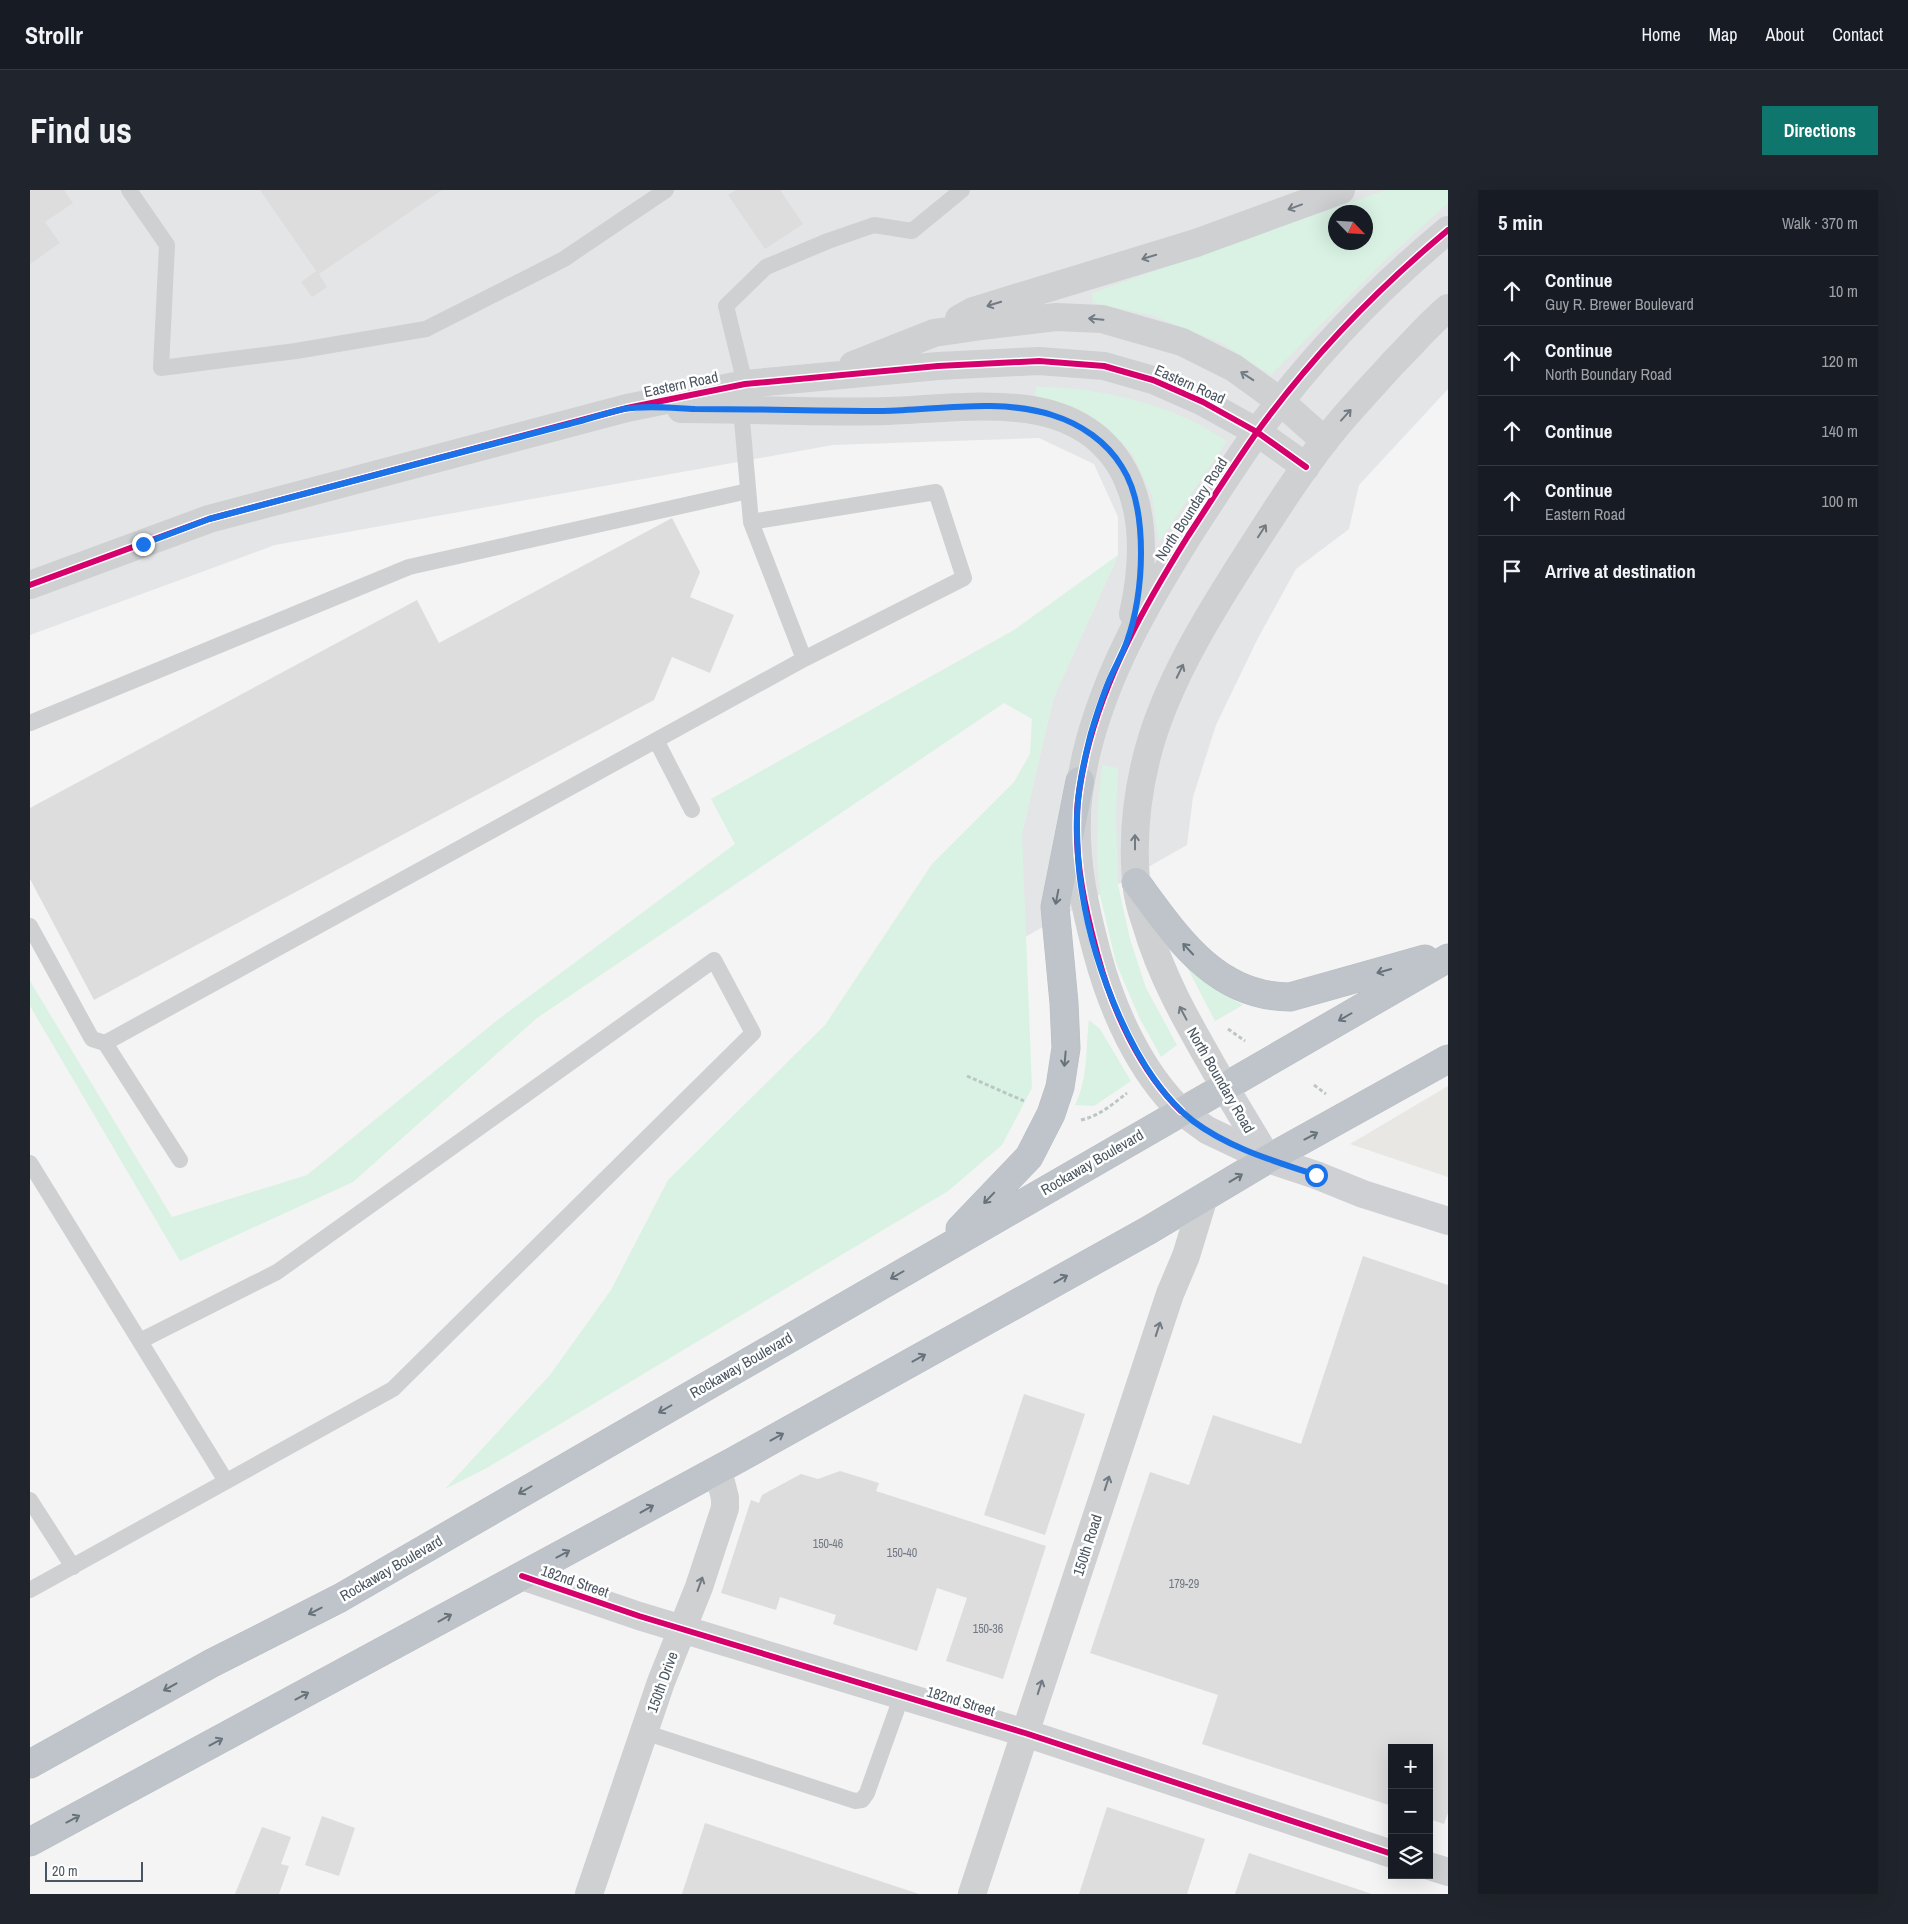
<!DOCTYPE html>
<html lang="en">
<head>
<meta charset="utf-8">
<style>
  :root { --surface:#171b24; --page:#20242c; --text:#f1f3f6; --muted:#9ea1a6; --line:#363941; --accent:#0f766e }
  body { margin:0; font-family:"Archivo Narrow",sans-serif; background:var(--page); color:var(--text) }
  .controls { position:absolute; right:15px; bottom:15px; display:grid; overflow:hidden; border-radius:0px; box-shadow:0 5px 20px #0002 }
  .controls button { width:45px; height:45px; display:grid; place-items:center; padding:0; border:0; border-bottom:1px solid var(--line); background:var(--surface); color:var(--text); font:25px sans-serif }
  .compass { position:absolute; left:1298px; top:15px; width:45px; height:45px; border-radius:50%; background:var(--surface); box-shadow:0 5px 20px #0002; rotate:115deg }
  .scale { position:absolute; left:15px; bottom:12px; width:98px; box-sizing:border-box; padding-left:5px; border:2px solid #4a5661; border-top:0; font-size:14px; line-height:18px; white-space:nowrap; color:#4a5661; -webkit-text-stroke:4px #fff; paint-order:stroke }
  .stop { position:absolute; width:15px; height:15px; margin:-11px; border:4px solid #1a73e8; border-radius:50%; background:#fff }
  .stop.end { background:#1a73e8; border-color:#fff; box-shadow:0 1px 5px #0008 }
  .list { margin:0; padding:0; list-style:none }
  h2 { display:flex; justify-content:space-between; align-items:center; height:65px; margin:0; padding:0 20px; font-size:21px }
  h2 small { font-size:16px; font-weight:400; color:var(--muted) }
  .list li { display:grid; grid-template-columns:32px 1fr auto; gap:15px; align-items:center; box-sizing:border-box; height:70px; padding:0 20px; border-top:1px solid var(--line) }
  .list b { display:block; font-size:19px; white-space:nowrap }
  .list p { margin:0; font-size:16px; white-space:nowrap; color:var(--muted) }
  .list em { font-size:16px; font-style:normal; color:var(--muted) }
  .icon { flex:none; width:28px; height:28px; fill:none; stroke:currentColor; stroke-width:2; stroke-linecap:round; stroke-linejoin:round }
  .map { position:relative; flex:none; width:1418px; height:1704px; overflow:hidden; border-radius:0px }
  header { display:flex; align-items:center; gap:30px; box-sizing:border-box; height:70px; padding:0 25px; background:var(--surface); border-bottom:1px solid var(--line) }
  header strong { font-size:24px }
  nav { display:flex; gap:28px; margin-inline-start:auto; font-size:18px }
  .intro { display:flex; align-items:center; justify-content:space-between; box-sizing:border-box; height:120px; padding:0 30px }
  h1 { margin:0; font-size:35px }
  .button { padding:12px 22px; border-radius:0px; background:var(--accent); color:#fff; font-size:18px; font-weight:700 }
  main { display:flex; gap:30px; padding:0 30px }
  aside { flex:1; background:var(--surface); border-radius:0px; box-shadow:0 5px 20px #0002 }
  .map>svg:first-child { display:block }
  .commercial { fill:#e8e7e3 }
  .airport { fill:#e4e5e7; fill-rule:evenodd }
  .green { fill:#d9f2e3; fill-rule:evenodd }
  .building { fill:#ddddde }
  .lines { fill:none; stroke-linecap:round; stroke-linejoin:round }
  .highway-casing { stroke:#b9bec3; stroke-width:29 }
  .path { stroke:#bcc7c4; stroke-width:3; stroke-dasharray:4 2.5; stroke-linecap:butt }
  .lane { stroke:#ced0d2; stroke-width:16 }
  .street { stroke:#ced0d2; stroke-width:28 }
  .secondary { stroke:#ced0d4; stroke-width:28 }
  .highway { stroke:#bec4c9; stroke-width:28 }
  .cycleway-casing { stroke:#fff; stroke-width:9 }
  .cycleway { stroke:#d6006c; stroke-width:6 }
  .oneway { stroke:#727b83 }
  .oneway2 { stroke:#67727b }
  .route { stroke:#1a73e8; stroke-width:6 }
  .labels { text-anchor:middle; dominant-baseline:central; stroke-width:5; stroke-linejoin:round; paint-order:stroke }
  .number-label { font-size:12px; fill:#707881 }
  .street-label { font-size:15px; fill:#4a5661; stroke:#fff }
</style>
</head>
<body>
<header>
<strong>Strollr</strong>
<nav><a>Home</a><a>Map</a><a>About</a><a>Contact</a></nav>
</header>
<div class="intro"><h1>Find us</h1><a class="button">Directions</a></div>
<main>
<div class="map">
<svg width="1418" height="1704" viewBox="0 0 1418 1704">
  <rect width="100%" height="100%" fill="#f4f4f4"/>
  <!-- commercial -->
  <path class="commercial" d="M1418,896V987L1320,954Z"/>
  <!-- airport -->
  <path class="airport" d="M0,0H1418V199L1329,295L1319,339L1266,379L1228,448L1186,535L1163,607L1157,655L976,758L992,643L1023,509L1088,365V327L1064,274L1009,248L803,255L245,355L0,445ZM1306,22H1336V52H1306Z"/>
  <!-- green -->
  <path class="green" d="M1356,0H1418V13L1351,74L1241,185L1192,153L1121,125L1063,113L1062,103ZM1306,22H1336V52H1306Z
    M1006,197C1058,197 1112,208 1160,230C1173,236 1185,244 1197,251L1129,352L1122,306L1103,265L1075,236L1044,217L1005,206Z
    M1088,365L1023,509L992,643L1002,898L972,955L918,1001L455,1279L415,1299L520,1185L581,1100L638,990L795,835L902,674L984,592L1000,564L1002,529L974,513L507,828L323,992L150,1071L0,816V791L142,1027L277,985L470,828L705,654L681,609L984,440Z
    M1072,575L1088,578L1086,624L1088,695L1100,749L1116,798L1147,855L1131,867L1109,827L1086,773L1070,705L1067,666L1068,616Z
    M1156,775L1187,800L1213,815L1185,831Z
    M1059,830L1070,839L1101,891L1064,916L1045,915C1059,886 1055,861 1059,830Z"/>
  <!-- building -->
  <path class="building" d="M0,0H34L43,13L15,32L30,53L0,74Z
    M230,0H412L289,84L297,97L282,107L271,92L286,81Z
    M706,0H750L773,34L735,59L698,5Z
    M642,328L670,382L660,407L704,425L680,483L642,467L624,510L64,810L0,689V618L387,410L409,453Z
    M1333,1066L1418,1095V1623L1414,1634L1399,1629V1558H1362V1616L1172,1554L1188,1505L1060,1463L1120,1282L1159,1295L1183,1225L1271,1254Z
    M994,1204L1055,1224L1015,1345L954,1325Z
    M810,1281L849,1293L846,1301L1016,1356L973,1489L916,1471L937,1408L907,1398L887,1461L803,1434L806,1425L750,1407L746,1420L691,1403L721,1310L729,1313L732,1305L771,1284L788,1289Z
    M1077,1617L1175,1649L1157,1704H1049Z
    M292,1626L325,1638L309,1686L275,1675Z
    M675,1633L889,1704H652Z
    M232,1637L261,1647L251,1674L259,1676L249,1704H205Z
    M1219,1663L1342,1704H1205Z"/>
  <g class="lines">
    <!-- highway casing -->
    <g class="highway-casing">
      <path id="highway" d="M1106,692C1146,746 1185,807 1260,807L1395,769
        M930,1039L999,967L1021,924L1030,897L1036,858L1034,813L1025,717L1050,591
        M0,1574L182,1473L310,1408L1418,768
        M0,1652L704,1271L1119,1040L1238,969L1418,869"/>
    </g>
    <!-- path -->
    <path class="path" d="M1198,839L1215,851
      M937,886L994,911
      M1284,895L1296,904
      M1051,930C1069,926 1083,914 1097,903"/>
    <!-- lane -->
    <path class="lane" d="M99,0L137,55L131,178L266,161L396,139L534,69L636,0
      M715,194L696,116L736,77L798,51L844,35L882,41L932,0
      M721,332L906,302L934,388L774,469
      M0,533L379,377L718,301
      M626,550L662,620
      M0,736L62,849L75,853L774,469L721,332L711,219
      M75,853L150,970
      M0,973L196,1291
      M0,1310L43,1377
      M0,1400L363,1199L723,843L684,770L247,1082L110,1151
      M614,1542L825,1611L832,1610L837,1603L872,1505"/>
    <!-- street -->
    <path class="street" d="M929,129L943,121L959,116L1166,53L1311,0
      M823,175L904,143L959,135L1026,127L1072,129L1152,152L1204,178L1251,212L1295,251
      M651,219C720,219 790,223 859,221C902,219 944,214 987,218C1104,229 1125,326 1103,424
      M0,395L179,329L597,218L715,194L908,176L1009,171L1074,176L1123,190L1173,212L1227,242L1276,277
      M1194,896C1164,843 1133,793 1116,734C1111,720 1107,705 1106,691C1102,643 1108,594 1122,548C1143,481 1184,416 1222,357C1249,315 1277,271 1310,232C1327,212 1346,192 1364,172C1382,154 1399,134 1418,118
      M1151,921C1109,880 1082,819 1067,763C1055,718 1045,673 1047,626C1047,605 1052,585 1056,565C1075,485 1115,415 1158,346C1181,311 1203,276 1227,242C1281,168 1347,99 1418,40
      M492,1386L609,1426L995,1543L1362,1664
      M1399,1676L1418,1682
      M559,1704L631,1492L669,1397L695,1318V1308L688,1280
      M942,1704L1140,1104L1156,1066L1174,1007"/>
    <!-- secondary -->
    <path class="secondary" d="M1194,896L1238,969
      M1151,921L1177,940L1238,969L1286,985L1333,1004L1418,1031"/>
    <!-- highway -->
    <use href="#highway" class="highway"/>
    <!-- cycleway casing -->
    <g class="cycleway-casing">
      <path id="cycleway" d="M0,395L179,329L597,218L715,194L908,176L1009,171L1074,176L1123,190L1173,212L1227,242L1276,277
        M1151,921C1109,880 1082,819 1067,763C1055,718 1045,673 1047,626C1047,605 1052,585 1056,565C1075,485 1115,415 1158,346C1181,311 1203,276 1227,242C1281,168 1347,99 1418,40
        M492,1386L609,1426L995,1543L1362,1664"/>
    </g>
    <!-- cycleway -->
    <use href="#cycleway" class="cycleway"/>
  </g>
  <!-- one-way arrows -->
  <defs><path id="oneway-shaft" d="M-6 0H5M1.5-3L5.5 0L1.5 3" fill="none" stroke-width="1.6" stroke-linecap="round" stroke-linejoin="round" transform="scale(1.25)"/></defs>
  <g class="oneway">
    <use href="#oneway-shaft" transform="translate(1265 17) rotate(160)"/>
    <use href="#oneway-shaft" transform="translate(1119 67) rotate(163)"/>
    <use href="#oneway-shaft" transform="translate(964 114) rotate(163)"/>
    <use href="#oneway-shaft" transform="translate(1066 129) rotate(-175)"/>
    <use href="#oneway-shaft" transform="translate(1217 186) rotate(-147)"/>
    <use href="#oneway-shaft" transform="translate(1316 225) rotate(-48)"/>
    <use href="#oneway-shaft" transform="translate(1232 341) rotate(-57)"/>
    <use href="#oneway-shaft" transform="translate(1150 481) rotate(-64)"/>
    <use href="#oneway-shaft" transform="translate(1105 652) rotate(-90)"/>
    <use href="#oneway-shaft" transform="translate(1153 823) rotate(-118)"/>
    <use href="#oneway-shaft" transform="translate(1128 1139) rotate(-72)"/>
    <use href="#oneway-shaft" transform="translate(1077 1293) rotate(-72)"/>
    <use href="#oneway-shaft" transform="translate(670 1394) rotate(-70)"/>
    <use href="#oneway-shaft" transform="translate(1010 1497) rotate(-72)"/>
  </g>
  <g class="oneway2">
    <use href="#oneway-shaft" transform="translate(1027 707) rotate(101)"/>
    <use href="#oneway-shaft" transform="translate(1158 759) rotate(-133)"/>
    <use href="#oneway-shaft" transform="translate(1354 781) rotate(164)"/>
    <use href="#oneway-shaft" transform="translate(1315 827) rotate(150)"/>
    <use href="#oneway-shaft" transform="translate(1035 869) rotate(95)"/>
    <use href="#oneway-shaft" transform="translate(1281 946) rotate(-28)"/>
    <use href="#oneway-shaft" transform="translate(1206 988) rotate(-31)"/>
    <use href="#oneway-shaft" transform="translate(959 1008) rotate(134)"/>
    <use href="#oneway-shaft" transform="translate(867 1085) rotate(150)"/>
    <use href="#oneway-shaft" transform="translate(1031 1089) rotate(-29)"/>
    <use href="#oneway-shaft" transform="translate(889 1168) rotate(-29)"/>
    <use href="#oneway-shaft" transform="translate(635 1219) rotate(150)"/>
    <use href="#oneway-shaft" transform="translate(747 1247) rotate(-29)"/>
    <use href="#oneway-shaft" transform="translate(495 1300) rotate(150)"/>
    <use href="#oneway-shaft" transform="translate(617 1319) rotate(-29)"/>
    <use href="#oneway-shaft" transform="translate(533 1364) rotate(-28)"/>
    <use href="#oneway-shaft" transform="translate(285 1421) rotate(153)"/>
    <use href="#oneway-shaft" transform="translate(415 1428) rotate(-29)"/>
    <use href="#oneway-shaft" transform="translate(140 1497) rotate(151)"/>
    <use href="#oneway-shaft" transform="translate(272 1506) rotate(-28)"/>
    <use href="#oneway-shaft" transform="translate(186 1552) rotate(-28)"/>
    <use href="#oneway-shaft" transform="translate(43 1629) rotate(-28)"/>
  </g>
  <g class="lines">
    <!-- route -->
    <path class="route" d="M113,354L179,329C271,305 363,280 455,256C487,248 519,239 551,231C565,227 579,222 594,219C616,215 642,218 665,219C728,219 790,221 853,221C908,220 968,208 1022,225C1051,234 1077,252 1092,277C1119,319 1114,406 1097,451C1093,463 1087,473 1082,484C1073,503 1067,523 1061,543C1054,571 1047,601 1047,631C1047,655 1048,679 1052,702C1063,774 1104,886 1163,931C1199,958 1244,971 1286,985"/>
  </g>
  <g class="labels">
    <!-- number labels -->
    <g class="number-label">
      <text x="798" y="1354">150-46</text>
      <text x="872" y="1363">150-40</text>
      <text x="1154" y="1394">179-29</text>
      <text x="958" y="1439">150-36</text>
    </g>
    <!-- street labels -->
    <g class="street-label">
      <text transform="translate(651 194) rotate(-12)">Eastern Road</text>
      <text transform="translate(1160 194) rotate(24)">Eastern Road</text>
      <text transform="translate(1161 319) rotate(-57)">North Boundary Road</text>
      <text transform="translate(1191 890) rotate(60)">North Boundary Road</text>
      <text transform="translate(1062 972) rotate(-30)">Rockaway Boulevard</text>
      <text transform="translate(711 1175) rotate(-30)">Rockaway Boulevard</text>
      <text transform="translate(1057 1355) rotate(-72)">150th Road</text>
      <text transform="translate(361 1378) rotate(-30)">Rockaway Boulevard</text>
      <text transform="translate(545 1391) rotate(19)">182nd Street</text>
      <text transform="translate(632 1492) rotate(-70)">150th Drive</text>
      <text transform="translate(931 1511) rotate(17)">182nd Street</text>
    </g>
  </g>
</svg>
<div class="controls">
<button>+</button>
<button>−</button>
<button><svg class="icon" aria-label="layers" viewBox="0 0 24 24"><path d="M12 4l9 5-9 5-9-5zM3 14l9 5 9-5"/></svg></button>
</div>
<svg class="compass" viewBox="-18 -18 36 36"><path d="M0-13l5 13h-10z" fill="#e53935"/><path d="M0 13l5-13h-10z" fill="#9ea1a6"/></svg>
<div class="scale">20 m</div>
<div class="stop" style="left:1286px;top:985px"></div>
<div class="stop end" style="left:113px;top:354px"></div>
</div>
<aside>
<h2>5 min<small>Walk · 370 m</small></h2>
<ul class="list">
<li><svg class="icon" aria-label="ahead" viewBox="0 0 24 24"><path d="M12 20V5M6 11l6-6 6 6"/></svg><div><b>Continue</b><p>Guy R. Brewer Boulevard</p></div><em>10 m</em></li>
<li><svg class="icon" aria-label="ahead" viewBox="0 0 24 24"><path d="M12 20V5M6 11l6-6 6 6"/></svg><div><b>Continue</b><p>North Boundary Road</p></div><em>120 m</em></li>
<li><svg class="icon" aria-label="ahead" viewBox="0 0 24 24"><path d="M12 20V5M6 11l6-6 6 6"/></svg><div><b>Continue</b></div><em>140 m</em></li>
<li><svg class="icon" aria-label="ahead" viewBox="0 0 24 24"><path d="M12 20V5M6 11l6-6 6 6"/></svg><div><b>Continue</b><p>Eastern Road</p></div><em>100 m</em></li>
<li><svg class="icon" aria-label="arrive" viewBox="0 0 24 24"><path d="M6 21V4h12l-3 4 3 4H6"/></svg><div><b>Arrive at destination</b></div></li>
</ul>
</aside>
</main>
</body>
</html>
